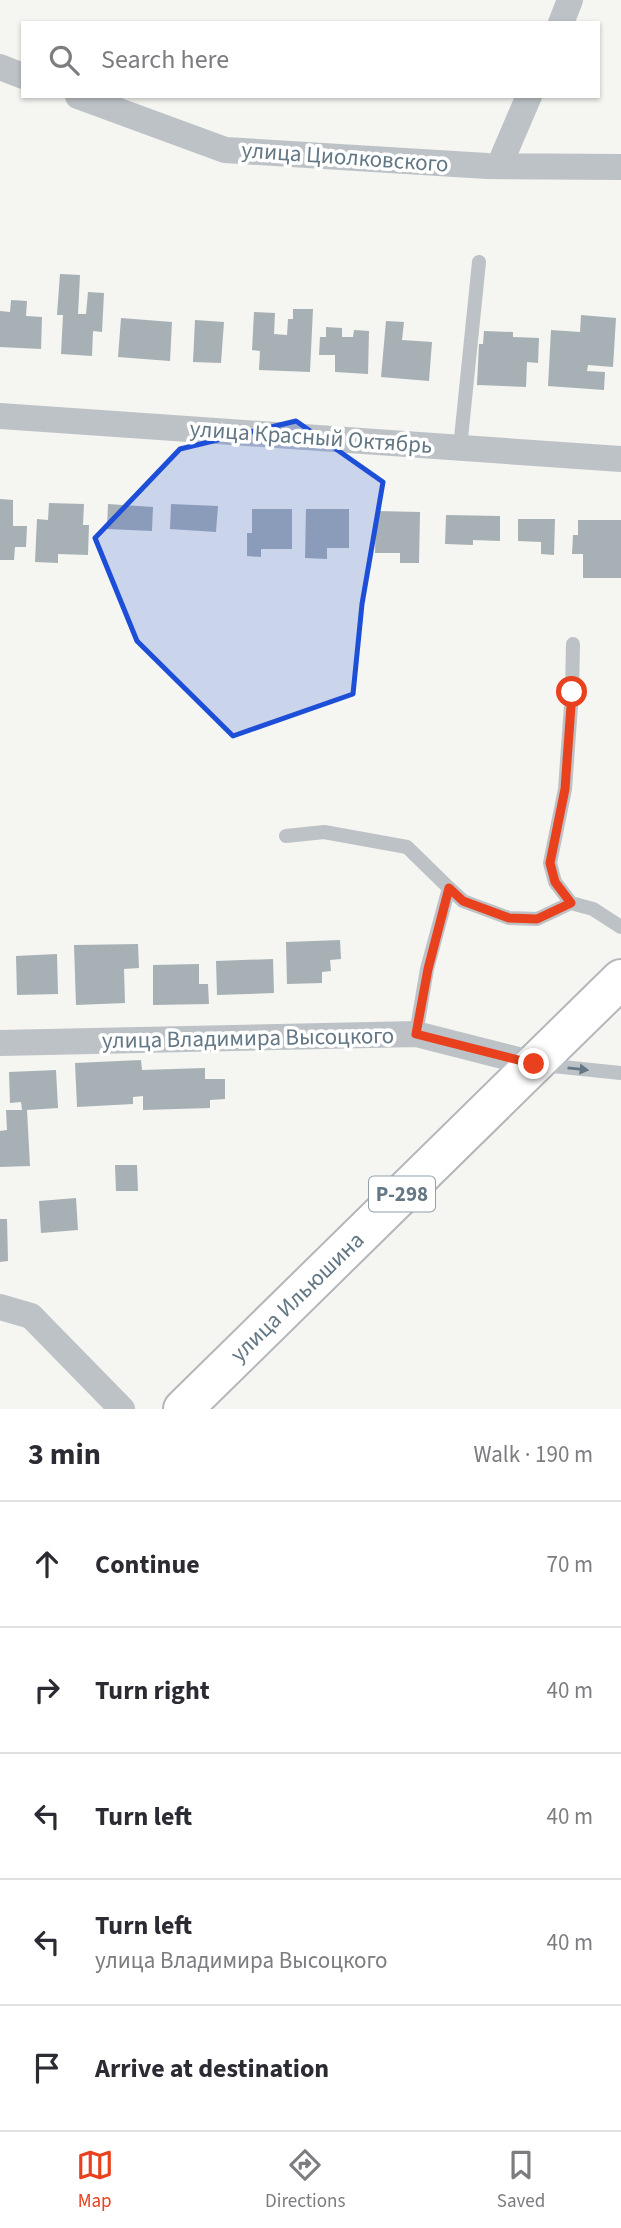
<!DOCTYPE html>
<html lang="en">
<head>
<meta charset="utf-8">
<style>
  :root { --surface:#fff; --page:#f7f7f7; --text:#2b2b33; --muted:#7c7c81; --line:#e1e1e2; --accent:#e9411d }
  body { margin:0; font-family:"Source Sans 3",sans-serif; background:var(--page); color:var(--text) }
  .stop { position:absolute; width:21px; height:21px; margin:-16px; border:5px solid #e9411d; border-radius:50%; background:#fff }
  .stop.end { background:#e9411d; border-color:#fff; box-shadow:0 2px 7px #0008 }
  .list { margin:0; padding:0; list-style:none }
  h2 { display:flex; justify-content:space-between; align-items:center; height:91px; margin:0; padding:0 28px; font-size:30px }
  h2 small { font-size:23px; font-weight:400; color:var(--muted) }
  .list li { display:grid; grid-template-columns:46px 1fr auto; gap:21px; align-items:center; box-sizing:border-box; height:126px; padding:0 28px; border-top:2px solid var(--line) }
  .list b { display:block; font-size:26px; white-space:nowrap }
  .list p { margin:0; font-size:23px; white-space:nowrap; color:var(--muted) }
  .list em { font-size:23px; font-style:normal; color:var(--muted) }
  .icon { flex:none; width:38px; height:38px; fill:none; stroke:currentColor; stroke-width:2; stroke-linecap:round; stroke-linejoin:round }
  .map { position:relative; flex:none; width:621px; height:1409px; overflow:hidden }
  .search { position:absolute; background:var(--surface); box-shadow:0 2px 5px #0004; left:21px; right:21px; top:21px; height:77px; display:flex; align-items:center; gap:18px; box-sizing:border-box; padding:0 24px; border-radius:0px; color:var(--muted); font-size:26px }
  .sheet { height:721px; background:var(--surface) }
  nav { display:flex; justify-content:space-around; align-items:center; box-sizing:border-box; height:98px; border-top:2px solid var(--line); background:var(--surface); font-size:19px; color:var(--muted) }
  nav a { display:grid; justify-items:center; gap:4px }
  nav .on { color:var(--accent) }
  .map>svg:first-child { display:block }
  .building { fill:#a7b0b5 }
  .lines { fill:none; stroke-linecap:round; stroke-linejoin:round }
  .trunk-casing { stroke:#b3b7ba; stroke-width:42 }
  .service { stroke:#bdc2c6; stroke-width:14 }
  .minor { stroke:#bdc2c6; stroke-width:26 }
  .trunk { stroke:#fff; stroke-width:38 }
  .oneway { fill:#637784 }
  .route { stroke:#e9411d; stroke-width:9 }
  .marked { fill:#1d4ed8; fill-opacity:0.2; stroke:#1d4ed8; stroke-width:5; stroke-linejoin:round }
  .labels { text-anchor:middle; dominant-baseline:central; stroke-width:7; stroke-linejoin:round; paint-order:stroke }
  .shield { fill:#fff; stroke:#92a0a9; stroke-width:2 }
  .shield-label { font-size:21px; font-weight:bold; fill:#637784 }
  .street-label { font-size:23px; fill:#637784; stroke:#fff }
</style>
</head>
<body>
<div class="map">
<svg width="621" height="1409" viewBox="0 0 621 1409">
  <rect width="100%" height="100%" fill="#f5f5f1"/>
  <!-- building -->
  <path class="building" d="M60,274L80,275L78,314H86L88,292L104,293L102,332L93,331L92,356L61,354L63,315H57Z
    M11,300L27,301L26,316L42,317L41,349L0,347V311L10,312Z
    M293,309H313L310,372L259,370L260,351L252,350L254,312L275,313L274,334L287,335L288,319H293Z
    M581,315L616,318L613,367L588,365L587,371L605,372L604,390L548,386L551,330L580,332Z
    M121,318L172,322L170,361L118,357Z
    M195,320L224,322L221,363L193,362Z
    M386,321L404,322L402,340L432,342L429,381L381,377Z
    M326,327L342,328V337H353L354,330L369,331L368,374L335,372V355H319L320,337H326Z
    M484,331L513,332V337L539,338L538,363L527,362L526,387L477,385L479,344H483Z
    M0,499L13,500V526H27L26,547H15L14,560H0Z
    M49,503L84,504L83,525H89L88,555L58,554V563L35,562L37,519L48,520Z
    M108,504L153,507L152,531L107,529Z
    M171,504L218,506L216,532L170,529Z
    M252,509H292V549H261V557L247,556V533H252Z
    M306,509H349V548H327V559L305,558Z
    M376,511L420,512L419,563H400V553H375Z
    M446,515L500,516V541L473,540V545L445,544Z
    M518,519H555L554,555L541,554V542L518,541Z
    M578,520H621V578H583V554H572L573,535H578Z
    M340,940L341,959L330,960L331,971L322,972V983L287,984L286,942Z
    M138,944L139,968L124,969L125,1003L76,1005L74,945Z
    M57,954L58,994L17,995L16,956Z
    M273,959L274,993L217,995L216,961Z
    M199,964V984H208L209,1004L153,1005V965Z
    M141,1060L142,1070L205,1068V1079H225V1099L210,1100V1108L143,1110V1096L133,1097V1104L77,1107L75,1063Z
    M56,1070L58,1108L27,1110L30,1166L0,1167V1131L7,1130L6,1110H22L21,1102L10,1103L9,1072Z
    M115,1165H137L138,1191H116Z
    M76,1198L78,1230L41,1233L39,1201Z
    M0,1219H7L8,1261L0,1262Z"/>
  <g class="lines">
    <!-- trunk casing -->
    <g class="trunk-casing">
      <path id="trunk" d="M183,1409L621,979"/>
    </g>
    <!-- service -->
    <path class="service" d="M460,448L479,262
      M286,836L324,832L407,847L449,888L427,969L416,1034
      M449,888L463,901L509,918L537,919L571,903L593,909L621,927
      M571,903L555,882L550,863L565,789L572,692L573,644
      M543,1065L621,1073"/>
    <!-- minor -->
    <path class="minor" d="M561,23L570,0
      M0,67L23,76
      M78,96L225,150L487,166L621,167
      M499,166L529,96
      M0,416L621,459
      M0,1043L416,1034L534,1064
      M0,1307L31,1316L122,1409"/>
    <!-- trunk -->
    <use href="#trunk" class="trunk"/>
  </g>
  <!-- one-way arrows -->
  <defs><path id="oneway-solid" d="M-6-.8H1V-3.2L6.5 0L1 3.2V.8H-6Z" transform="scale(1.75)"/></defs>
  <use class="oneway" href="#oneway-solid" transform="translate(578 1069) rotate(6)"/>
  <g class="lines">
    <!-- route -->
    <path class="route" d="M534,1064L416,1034L428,969L449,888L463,901L509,918L537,919L571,903L555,882L550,863L565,789L572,692"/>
  </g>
  <!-- marked area -->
  <path class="marked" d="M296,421L383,482L362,604L353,694L233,736L137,641L95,538L180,449Z"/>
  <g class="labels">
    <!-- shield labels -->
    <rect class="shield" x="369" y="1176.5" width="66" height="35" rx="5"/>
    <g class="shield-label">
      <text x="402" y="1194">Р-298</text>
    </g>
    <!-- street labels -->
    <g class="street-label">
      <text transform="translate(345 157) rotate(4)">улица Циолковского</text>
      <text transform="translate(311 437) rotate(4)">улица Красный Октябрь</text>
      <text transform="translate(248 1038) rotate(-1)">улица Владимира Высоцкого</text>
      <text transform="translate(297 1297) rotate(-44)">улица Ильюшина</text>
    </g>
  </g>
</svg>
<div class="stop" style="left:572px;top:692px"></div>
<div class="stop end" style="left:534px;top:1064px"></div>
<div class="search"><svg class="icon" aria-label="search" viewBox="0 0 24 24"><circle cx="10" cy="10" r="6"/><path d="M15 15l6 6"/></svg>Search here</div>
</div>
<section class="sheet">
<h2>3 min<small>Walk · 190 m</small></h2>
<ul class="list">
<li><svg class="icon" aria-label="ahead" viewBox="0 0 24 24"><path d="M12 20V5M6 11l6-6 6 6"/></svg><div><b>Continue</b></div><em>70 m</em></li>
<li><svg class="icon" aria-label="right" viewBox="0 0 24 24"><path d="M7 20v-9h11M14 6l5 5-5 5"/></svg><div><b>Turn right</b></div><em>40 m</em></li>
<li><svg class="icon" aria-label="left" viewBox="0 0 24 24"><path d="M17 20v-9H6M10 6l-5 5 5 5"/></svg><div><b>Turn left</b></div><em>40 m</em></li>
<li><svg class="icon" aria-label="left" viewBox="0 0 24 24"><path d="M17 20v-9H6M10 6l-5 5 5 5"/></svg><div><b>Turn left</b><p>улица Владимира Высоцкого</p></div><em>40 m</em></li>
<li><svg class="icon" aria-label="arrive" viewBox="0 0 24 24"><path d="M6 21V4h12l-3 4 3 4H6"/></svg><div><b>Arrive at destination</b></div></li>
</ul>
</section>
<nav>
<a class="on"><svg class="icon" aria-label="map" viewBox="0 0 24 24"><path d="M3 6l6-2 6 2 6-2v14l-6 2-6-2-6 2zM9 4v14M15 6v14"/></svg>Map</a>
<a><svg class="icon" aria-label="directions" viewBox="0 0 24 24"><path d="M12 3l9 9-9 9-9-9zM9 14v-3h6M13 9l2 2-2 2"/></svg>Directions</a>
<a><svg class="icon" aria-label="saved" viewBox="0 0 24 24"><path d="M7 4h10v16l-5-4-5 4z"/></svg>Saved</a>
</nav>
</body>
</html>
